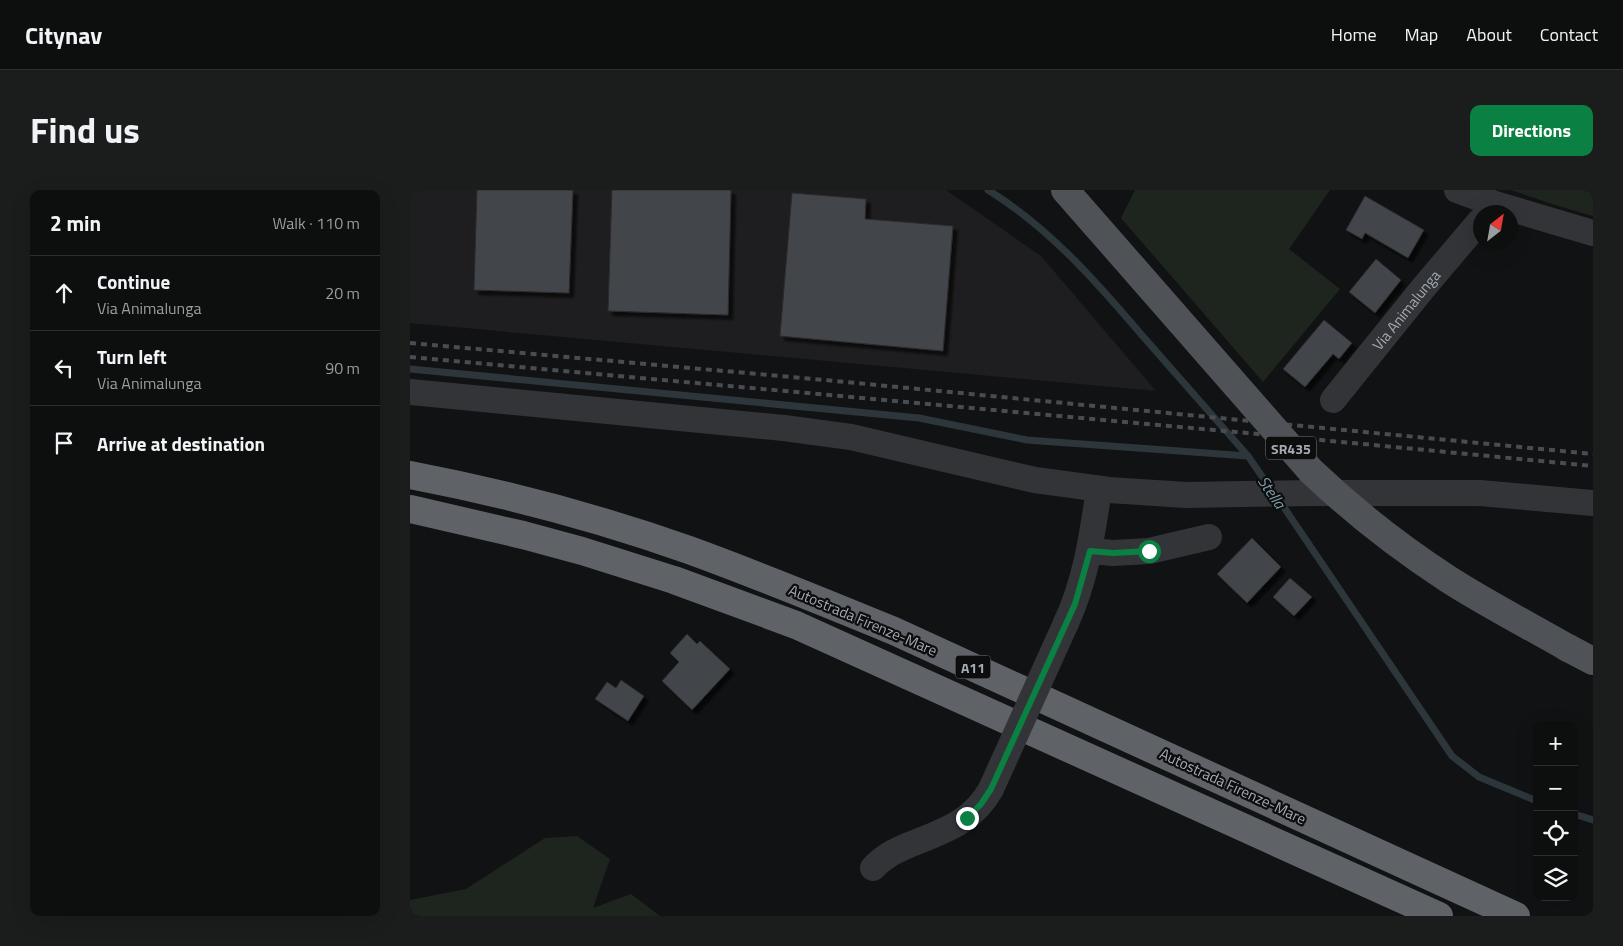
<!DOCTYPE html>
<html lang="en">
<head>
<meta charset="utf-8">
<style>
  :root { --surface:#0d0e0e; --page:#1b1c1c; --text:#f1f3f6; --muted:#9a9c9e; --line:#2d2e2e; --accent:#0b8043 }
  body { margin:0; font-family:"Titillium Web",sans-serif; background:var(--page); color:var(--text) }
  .controls { position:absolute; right:15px; bottom:15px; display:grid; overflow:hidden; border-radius:10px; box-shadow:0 5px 20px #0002 }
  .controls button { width:45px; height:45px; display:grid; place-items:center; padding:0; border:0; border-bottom:1px solid var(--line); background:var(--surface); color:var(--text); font:25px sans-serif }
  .compass { position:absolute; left:1063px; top:15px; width:45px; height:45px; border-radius:50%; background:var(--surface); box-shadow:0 5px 20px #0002; rotate:31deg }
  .stop { position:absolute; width:15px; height:15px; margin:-11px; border:4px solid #0b8043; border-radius:50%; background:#fff }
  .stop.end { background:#0b8043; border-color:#fff; box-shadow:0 1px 5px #0008 }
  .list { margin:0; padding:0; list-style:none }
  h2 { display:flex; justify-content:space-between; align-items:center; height:65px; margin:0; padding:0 20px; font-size:21px }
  h2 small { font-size:16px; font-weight:400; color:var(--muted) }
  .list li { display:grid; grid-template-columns:32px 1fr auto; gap:15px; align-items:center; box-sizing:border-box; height:75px; padding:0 20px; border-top:1px solid var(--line) }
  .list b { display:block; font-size:19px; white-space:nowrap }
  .list p { margin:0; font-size:16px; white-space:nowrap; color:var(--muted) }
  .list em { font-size:16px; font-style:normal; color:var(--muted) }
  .icon { flex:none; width:28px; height:28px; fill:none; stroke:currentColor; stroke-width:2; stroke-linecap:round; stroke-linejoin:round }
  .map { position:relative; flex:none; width:1183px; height:726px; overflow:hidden; border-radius:10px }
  header { display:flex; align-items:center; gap:30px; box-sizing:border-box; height:70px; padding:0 25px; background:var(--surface); border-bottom:1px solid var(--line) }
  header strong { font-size:24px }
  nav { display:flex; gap:28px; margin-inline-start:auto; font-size:18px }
  .intro { display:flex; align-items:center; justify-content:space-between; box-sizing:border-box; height:120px; padding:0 30px }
  h1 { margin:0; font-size:35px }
  .button { padding:12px 22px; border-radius:10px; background:var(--accent); color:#fff; font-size:18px; font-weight:700 }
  main { display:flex; gap:30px; padding:0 30px }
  aside { flex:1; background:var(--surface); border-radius:10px; box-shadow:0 5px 20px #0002 }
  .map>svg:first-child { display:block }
  .built { fill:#1e1e20 }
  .green { fill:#1e251e }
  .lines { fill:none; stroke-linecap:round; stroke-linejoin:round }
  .stream { stroke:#2c363b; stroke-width:7 }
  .building { fill:#434549; stroke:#2c2c2f; filter:url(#shadow) }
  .minor { stroke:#333438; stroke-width:26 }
  .major { stroke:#4f5257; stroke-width:28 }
  .highway { stroke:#5f6368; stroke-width:28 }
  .rail { stroke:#4a4c51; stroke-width:4; stroke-dasharray:6 5; stroke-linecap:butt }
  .minor-bridge { stroke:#333438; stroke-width:26 }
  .major-bridge { stroke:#4f5257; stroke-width:28 }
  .route { stroke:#0b8043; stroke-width:6 }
  .labels { text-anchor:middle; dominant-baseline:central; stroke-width:4.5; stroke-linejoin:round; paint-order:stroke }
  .shield { fill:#0d0d0e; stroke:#777c82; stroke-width:1 }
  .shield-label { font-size:14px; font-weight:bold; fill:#a4abb3 }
  .street-label { font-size:15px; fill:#a4abb3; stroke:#0d0d0e }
  .water-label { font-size:16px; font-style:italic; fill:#7c9dad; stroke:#0d0d0e }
</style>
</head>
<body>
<header>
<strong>Citynav</strong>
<nav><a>Home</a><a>Map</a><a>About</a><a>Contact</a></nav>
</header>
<div class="intro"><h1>Find us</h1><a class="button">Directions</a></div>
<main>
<aside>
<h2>2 min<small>Walk · 110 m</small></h2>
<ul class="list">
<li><svg class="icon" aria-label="ahead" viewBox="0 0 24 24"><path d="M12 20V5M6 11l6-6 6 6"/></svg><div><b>Continue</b><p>Via Animalunga</p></div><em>20 m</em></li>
<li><svg class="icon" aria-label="left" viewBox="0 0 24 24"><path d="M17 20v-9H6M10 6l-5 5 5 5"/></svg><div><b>Turn left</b><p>Via Animalunga</p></div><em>90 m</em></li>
<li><svg class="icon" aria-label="arrive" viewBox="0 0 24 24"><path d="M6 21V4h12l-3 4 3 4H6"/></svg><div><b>Arrive at destination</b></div></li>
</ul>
</aside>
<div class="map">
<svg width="1183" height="726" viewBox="0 0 1183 726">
  <defs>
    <filter id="shadow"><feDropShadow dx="4.5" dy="4.5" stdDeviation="1" flood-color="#0009"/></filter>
  </defs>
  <rect width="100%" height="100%" fill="#111213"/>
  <!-- built -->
  <path class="built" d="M0,0H536L631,66L746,201L0,133Z"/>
  <!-- green -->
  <path class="green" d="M725,0H920L879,59L930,99L853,192L711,28Z
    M1101,0H1183V26L1145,15Z
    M167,646L200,669L183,718L221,704L250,726H0V710L56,699L135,648Z"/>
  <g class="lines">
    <!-- stream -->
    <path class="stream" d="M578,0C638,37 685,90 730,143C766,184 802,225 838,266L860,298
      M0,179L509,228L617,250L838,266
      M869,310L1042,566L1069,587L1127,611
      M1164,624L1183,630"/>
  </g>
  <!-- building -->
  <path class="building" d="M67,0H163L159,103L64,100Z
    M202,0H321L318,125L198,121Z
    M382,3L456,9L455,29L543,36L533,161L370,146Z
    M955,6L1014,40L998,68L955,43L952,49L936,40Z
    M966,69L991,90L965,123L939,102Z
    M914,130L942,153L929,169L923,164L895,197L873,179Z
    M842,348L871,377L837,413L807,384Z
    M880,388L902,407L884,426L863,407Z
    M277,444L287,454L290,451L320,479L282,520L252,491L269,472L260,463Z
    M211,490L234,506L218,531L185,509L197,492L206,498Z"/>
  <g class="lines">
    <!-- minor -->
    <g class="minor">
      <path d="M1047,0L1085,14L1183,43"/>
      <path d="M0,202L374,238L441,247L625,290L699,300L776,305L899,303H1070L1183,313"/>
      <path id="s1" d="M923,210L1014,97L1070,31"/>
      <path d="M680,361L703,363L739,361L799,347"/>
      <path d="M656,433C676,390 682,346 689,299"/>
      <path d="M463,678C474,666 485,661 499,655C533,641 562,633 581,599"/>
    </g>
    <!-- major -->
    <path class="major" d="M1158,458L1183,471"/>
    <!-- highway -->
    <path class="highway" d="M0,285C94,303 189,328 279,360C348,385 416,413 484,441L1106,726
      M0,319L113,345L172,361L264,390L386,435L1029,726"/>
    <!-- rail -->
    <path class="rail" d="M0,153L415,190L1183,264
      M0,167L848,244L1183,276"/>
    <!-- minor-bridge -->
    <path class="minor-bridge" d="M581,599L656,433"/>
    <!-- major-bridge -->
    <path class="major-bridge" d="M655,0L901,281C943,321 989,357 1038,389C1077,414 1118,435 1158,458"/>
  </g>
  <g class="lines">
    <!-- route -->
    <path class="route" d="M557,628L571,614L581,599L665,414L680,361L703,363L739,361"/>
  </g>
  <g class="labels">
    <!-- shield labels -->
    <g class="shield">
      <rect x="856" y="246.5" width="50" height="23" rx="4"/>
      <rect x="545.5" y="465.5" width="35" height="23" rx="4"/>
    </g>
    <g class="shield-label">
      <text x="881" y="258">SR435</text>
      <text x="563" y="477">A11</text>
    </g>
    <!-- street labels -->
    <g class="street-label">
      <text stroke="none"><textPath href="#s1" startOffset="116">Via Animalunga</textPath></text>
      <text transform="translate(453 430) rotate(23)">Autostrada Firenze-Mare</text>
      <text transform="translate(823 596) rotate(25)">Autostrada Firenze-Mare</text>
    </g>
    <!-- water labels -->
    <g class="water-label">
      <text transform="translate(862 302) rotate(56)">Stella</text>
    </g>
  </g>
</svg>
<div class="controls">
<button>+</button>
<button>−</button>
<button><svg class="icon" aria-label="locate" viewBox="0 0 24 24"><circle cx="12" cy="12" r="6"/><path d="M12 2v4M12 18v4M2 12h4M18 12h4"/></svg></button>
<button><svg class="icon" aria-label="layers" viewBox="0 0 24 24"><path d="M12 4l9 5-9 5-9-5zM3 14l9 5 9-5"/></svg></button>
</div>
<svg class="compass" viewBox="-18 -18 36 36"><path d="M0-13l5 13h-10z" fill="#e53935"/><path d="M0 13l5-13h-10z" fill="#9a9c9e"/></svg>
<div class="stop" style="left:739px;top:361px"></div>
<div class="stop end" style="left:557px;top:628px"></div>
</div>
</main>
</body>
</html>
